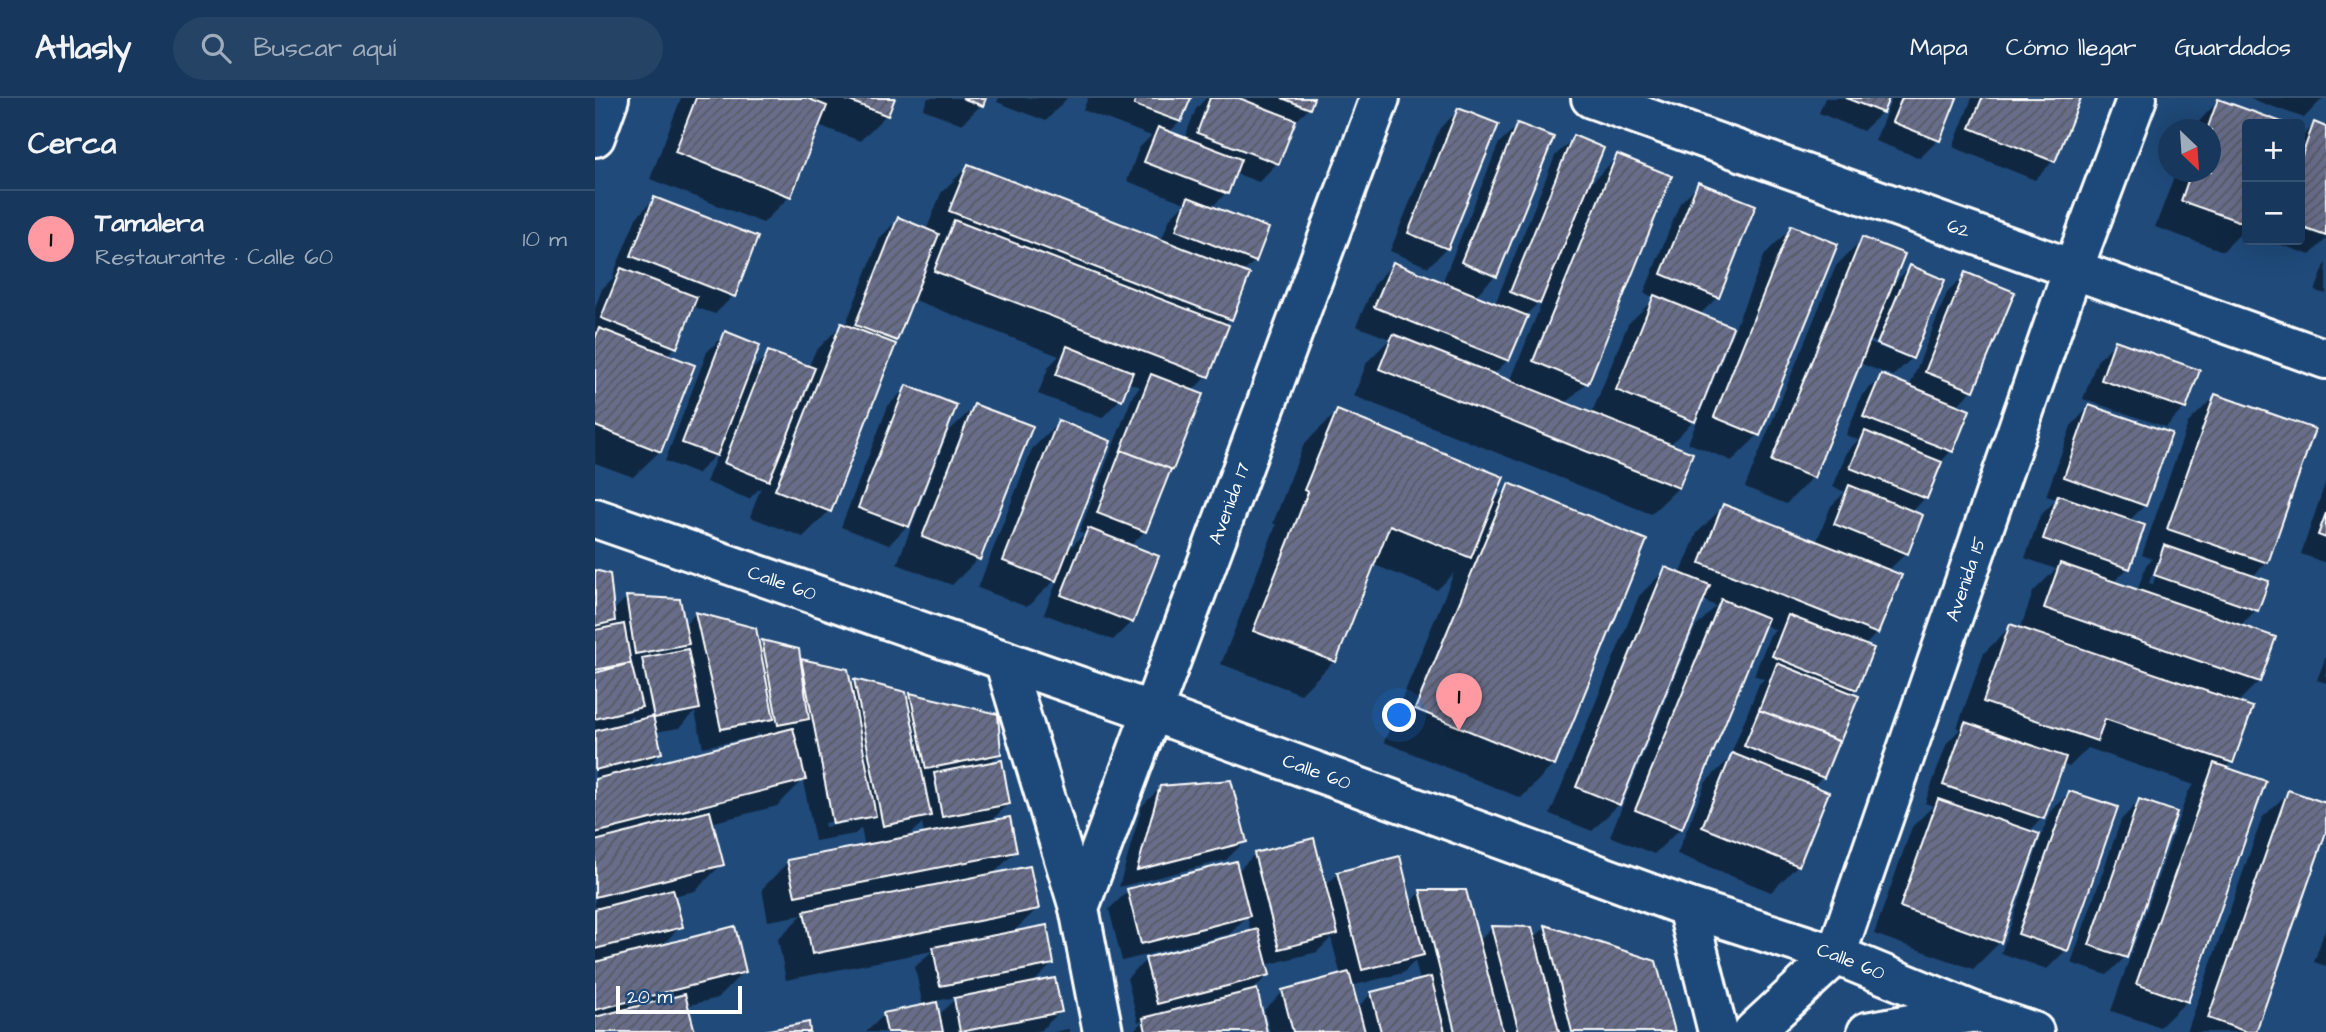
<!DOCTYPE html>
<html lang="es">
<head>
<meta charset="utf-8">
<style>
  :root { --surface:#17385c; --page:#244365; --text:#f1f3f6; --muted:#9eacbb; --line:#365272; --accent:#ff9aa2 }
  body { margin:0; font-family:"Architects Daughter",sans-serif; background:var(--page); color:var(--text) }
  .controls { position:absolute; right:21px; top:21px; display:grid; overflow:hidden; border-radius:7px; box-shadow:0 7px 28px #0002 }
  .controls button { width:63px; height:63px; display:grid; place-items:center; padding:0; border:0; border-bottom:2px solid var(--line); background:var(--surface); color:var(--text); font:35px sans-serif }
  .compass { position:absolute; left:1563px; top:21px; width:63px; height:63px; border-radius:50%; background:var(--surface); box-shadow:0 7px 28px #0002; rotate:155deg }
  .scale { position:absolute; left:21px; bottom:18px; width:126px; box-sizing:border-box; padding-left:7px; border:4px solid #fff; border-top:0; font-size:19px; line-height:24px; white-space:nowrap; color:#fff; -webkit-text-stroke:5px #1f4a7a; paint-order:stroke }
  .you { position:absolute; left:805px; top:618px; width:24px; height:24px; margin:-18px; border:5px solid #fff; border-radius:50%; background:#1a73e8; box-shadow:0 0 0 10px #1a73e833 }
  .badge { display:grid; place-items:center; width:46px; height:46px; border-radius:50%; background:var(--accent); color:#111; font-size:23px; font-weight:700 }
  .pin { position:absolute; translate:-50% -58px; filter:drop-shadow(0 2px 4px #0008) }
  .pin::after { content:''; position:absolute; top:37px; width:24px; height:21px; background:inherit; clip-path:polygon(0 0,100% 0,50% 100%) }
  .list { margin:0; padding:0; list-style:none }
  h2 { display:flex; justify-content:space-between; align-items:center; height:91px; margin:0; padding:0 28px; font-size:30px }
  h2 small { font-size:23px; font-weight:400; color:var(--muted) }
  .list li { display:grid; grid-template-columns:46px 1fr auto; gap:21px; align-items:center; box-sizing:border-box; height:98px; padding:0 28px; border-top:2px solid var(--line) }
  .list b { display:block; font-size:26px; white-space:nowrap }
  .list p { margin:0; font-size:23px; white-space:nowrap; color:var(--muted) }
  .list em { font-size:23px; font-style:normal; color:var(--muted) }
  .icon { flex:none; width:38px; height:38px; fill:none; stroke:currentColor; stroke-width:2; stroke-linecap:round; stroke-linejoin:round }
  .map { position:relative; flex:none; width:1731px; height:934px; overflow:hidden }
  header { display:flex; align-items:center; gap:42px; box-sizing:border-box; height:98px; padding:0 35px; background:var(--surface); border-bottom:2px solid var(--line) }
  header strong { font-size:33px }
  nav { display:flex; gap:38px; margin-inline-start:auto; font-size:24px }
  .search { width:490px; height:63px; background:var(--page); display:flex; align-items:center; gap:18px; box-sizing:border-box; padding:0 24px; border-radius:38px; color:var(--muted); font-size:26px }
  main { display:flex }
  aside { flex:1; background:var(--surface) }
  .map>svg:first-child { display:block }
  .shadow { fill:#0007; fill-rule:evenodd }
  .building { fill:url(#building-hatch); stroke:#fff; stroke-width:2 }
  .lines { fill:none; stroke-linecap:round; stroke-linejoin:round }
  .minor-casing { stroke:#fff; stroke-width:44 }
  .tertiary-casing { stroke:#fff; stroke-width:44 }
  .secondary-casing { stroke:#fff; stroke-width:44 }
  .minor { stroke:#1f4a7a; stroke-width:38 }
  .tertiary { stroke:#1f4a7a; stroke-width:38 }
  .secondary { stroke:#1f4a7a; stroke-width:38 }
  .labels { text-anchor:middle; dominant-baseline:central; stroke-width:5; stroke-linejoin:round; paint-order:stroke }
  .street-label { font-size:19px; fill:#fff; stroke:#1f4a7a }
</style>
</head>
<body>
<header>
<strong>Atlasly</strong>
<div class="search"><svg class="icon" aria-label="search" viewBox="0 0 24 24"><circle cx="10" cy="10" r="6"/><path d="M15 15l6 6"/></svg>Buscar aquí</div>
<nav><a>Mapa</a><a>Cómo llegar</a><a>Guardados</a></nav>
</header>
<main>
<aside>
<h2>Cerca<small></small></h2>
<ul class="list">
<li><span class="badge">1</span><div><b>Tamalera</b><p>Restaurante · Calle 60</p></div><em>10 m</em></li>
</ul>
</aside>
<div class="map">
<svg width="1731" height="934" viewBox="0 0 1731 934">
  <defs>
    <pattern id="building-hatch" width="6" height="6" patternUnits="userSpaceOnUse" patternTransform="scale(1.75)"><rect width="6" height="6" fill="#676e8a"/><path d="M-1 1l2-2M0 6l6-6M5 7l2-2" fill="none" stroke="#575a65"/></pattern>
  </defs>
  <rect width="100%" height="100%" fill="#1f4a7a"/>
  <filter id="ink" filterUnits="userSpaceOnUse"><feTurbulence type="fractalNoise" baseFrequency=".0143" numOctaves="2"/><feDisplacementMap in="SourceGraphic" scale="14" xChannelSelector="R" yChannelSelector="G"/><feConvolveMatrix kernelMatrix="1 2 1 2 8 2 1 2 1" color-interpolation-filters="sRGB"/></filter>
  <g filter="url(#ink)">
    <!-- shadow -->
    <path class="shadow" d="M86,0H298L291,17L265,43L223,27L195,98L168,125L55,81Z
      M333,0H389L386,7L367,26L328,11Z
      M404,0H472L451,23L402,4Z
      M493,0H594L585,24L573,35L589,41L601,11L611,0H717L714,10L698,26L682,65L664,84L639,75L631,95L616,110L660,163L648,174L635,221L629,227L631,228L612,278L597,293L577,371L573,375L550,433L535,448L536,524L518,542L449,516L464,478L432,509L383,490L437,351L464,324L470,455L489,436L484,434L538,297L545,289L532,284L525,301L507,320L443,296L454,268L464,258L317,201L301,242L297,246L234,413L208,439L155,419L166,389L154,401L111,384L123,354L102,376L70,363L112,254L131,235L152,277L174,255L213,270L220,254L246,227L250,228L285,140L303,121L331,133L346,95L373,68L566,143L575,120L590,105L532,83L544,50L556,38L488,12Z
      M1230,0H1292L1287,14L1268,33L1224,15Z
      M1297,0H1360L1343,42L1325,60L1280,43Z
      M1377,0H1484L1458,63L1440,82L1358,49Z
      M1654,0H1728L1709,20Z
      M1623,3L1687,26H1652V129L1628,153L1560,129L1581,74H1616V32H1596Z
      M864,12L852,150L833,169L795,153L845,30Z
      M1719,26L1731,31V141L1715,157L1672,142H1705V41Z
      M923,27L900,178L880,198L900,206L960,58L979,39L991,90L1022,59L991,285L970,306L996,317L1033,226L1060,200L1049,195L1085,105L1104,86L1123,199L1104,217L1098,323L1074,348L1083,390L1056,416L759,298L772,264L795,241L761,228L780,185L798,166L847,185L904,45ZM949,199L915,284L898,277L913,262L931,217Z
      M59,101L138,198L120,216L97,208L81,249L71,258L65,353L38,379L0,365V210L7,191L20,178L18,177L41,120Z
      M1197,129L1163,337L1137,363L1093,345L1170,156Z
      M1267,141L1294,190L1315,169L1317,260L1298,278L1264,265L1218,379L1191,406L1150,389L1241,168ZM1275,242L1310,255V259L1274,245Z
      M1731,164V196L1720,193Z
      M1371,176L1417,195L1377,292L1361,309L1356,353L1345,365L1330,400L1317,414L1311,455L1293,473L1282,535L1269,548L1261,591L1255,596L1227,679L1217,689L1203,767L1176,794L1082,756L1111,684L1134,661L1164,586L1169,581L1159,577L1175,537L1181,532L1169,527L1086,730L1059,756L1015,738L1100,530L1121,508L1107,502L1024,706L997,733L955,716L1044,498L1071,471L1085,477L1102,435L1129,408L1221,445L1236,408L1250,394L1238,389L1252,354L1263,342L1251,337L1267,297L1286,279L1314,290L1352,195Z
      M1521,244L1589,310L1571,329L1488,301L1502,263Z
      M312,289V428L294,447L246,429L293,308Z
      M1620,298L1672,464L1657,479L1661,512L1644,529L1664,583L1641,606L1636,664L1629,671L1592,903L1565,929L1516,913L1593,694L1599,687L1493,650L1474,669L1467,666L1447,720L1434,734L1405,844L1378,871L1279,836L1317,729L1338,708L1330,705L1352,645L1365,631L1362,630L1389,555L1416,528L1425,532L1438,494L1461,471L1430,460L1445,418L1462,401L1451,398L1476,328L1494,309L1550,407L1534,423L1533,470L1518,485L1542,494L1551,467L1557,461L1547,457L1593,325ZM1560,469H1563L1558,486L1554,485Z
      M380,308L383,461L357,487L302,466L353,334Z
      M742,314L897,405L915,387L958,667L926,700L789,644L859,475L842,492L777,466L739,563L706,596L626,566L681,427L678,425L709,346Z
      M1731,383V465L1706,456Z
      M0,473L17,514L32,499L89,528L100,516L159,531L163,548L167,544L203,553L204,562L251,573L254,589L260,583L311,602L316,597L405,655L393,667L414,705L394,725L420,754L396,778L442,811L417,835L458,865L436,887L465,914L446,932L438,934H271L289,917L328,909L320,869L337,853L191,882L183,841L207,817L173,823L167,791L193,764L270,749L266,730L260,736L220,743L208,682L182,708L116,725L127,766L100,793L78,798L86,828L65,849L149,873L123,900L91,908L98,934H0ZM100,614L108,649L155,640L156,642L163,635L164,641L51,669L65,655L60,634L84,630ZM37,617L38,625L26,628ZM260,720V723L230,729L229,725ZM327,725L329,737L311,741ZM362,899L343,918L340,903Z
      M1731,558V585L1722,582Z
      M566,689L650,743L631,762L524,789L547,708Z
      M1694,694L1731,707V728L1659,934H1592L1667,720Z
      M1474,695L1520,711L1471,852L1452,871L1406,855L1455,714Z
      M1544,703L1530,859L1512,877L1476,865L1526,722Z
      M660,756L729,789L743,776L815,805L826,794L883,844L897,829L938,841L950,829L1060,864L1078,934H675L669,912L688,894L746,878L736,840L722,854L671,867L673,877L655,895L670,934H537L548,923L543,924L532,880L551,862L656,835L652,818L635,836L527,863L514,811L533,793L642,774ZM820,863L825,883L777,895L762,910L756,888L808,875Z
      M1731,829V868L1719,864Z
      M474,931V934H458Z"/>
    <!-- building -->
    <path class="building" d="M101,0H212L232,8L196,99L80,54Z
      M247,0H300L293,18Z
      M367,0H391L388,8Z
      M541,0H596L586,24L539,7Z
      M615,0H644L701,22L684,66L602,35Z
      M687,0H719L715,11Z
      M1251,0H1294L1288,15Z
      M1307,0H1362L1345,43L1297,24Z
      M1387,0H1486L1460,64L1375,30Z
      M1623,1L1692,26H1652V126L1586,103L1596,74H1616V32H1612Z
      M863,10L904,26L853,151L813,135Z
      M1719,24L1731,29V138L1705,129V63Z
      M922,25L959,39L902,179L866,164Z
      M563,29L646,61L633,96L549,64Z
      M978,37L1009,50L945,206L915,194Z
      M1022,56L1077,78L993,286L938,263Z
      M373,66L655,176L637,222L354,113Z
      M1103,84L1161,107L1124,200L1066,176Z
      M59,99L163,139L140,199L36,158Z
      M593,99L674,130L661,164L581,132Z
      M303,119L344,136L302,243L260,227Z
      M359,122L634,227L614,279L339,173Z
      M1196,127L1243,146L1165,338L1119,319Z
      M1267,139L1310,156L1219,380L1176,363Z
      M798,164L933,218L914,263L779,209Z
      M1315,167L1350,182L1318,261L1282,246Z
      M26,170L102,199L82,250L6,220Z
      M1370,174L1420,194L1379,293L1330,274Z
      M1059,197L1138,229L1100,324L1021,292Z
      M246,225L301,246L236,414L180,392Z
      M4,230L100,267L66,354L0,328V241Z
      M130,233L165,247L122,358L87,345Z
      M798,236L1098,355L1084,390L784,271Z
      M1520,242L1605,272L1591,311L1506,282Z
      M472,248L538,274L527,302L461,277Z
      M173,253L220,270L174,383L129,365Z
      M556,276L608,296L578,372L526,352Z
      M1286,276L1375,312L1358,354L1268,319Z
      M311,287L362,307L314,429L263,410Z
      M1620,296L1720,331L1673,465L1572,431Z
      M379,306L438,328L385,462L327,439Z
      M1494,307L1577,335L1551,408L1469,379Z
      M742,312L909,379L876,460L795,427L741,564L658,533L713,394L709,392Z
      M463,322L516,343L461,483L408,463Z
      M1270,333L1347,364L1332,401L1255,370Z
      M526,352L576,371L551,434L502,415Z
      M914,385L1052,442L960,668L820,611Z
      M1254,387L1328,417L1313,456L1239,426Z
      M1463,397L1550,427L1535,471L1448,441Z
      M1128,406L1307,477L1283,536L1105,465Z
      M1731,415V440L1723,437Z
      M493,430L564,458L538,525L466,497Z
      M1569,447L1674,483L1663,513L1559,477Z
      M1465,465L1681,539L1665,584L1449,510Z
      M1070,469L1115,487L1025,707L981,689Z
      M0,472L15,476L20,523L0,528Z
      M31,498L85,501L94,546L40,556Z
      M1126,501L1173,520L1087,731L1040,712Z
      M100,514L161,530L179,621L126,631Z
      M1193,517L1279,550L1262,592L1177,558Z
      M29,526L36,565L0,572V532Z
      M1415,526L1658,609L1638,665L1510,621L1502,643L1388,604Z
      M167,542L204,551L214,621L183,627Z
      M93,551L105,611L59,620L47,560Z
      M206,561L253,571L281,718L238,726Z
      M36,565L47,609L0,621V575Z
      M1182,565L1264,598L1245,644L1164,612Z
      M259,581L311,594L336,718L288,728Z
      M315,595L403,616L406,656L331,671Z
      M1164,612L1244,643L1229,680L1149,648Z
      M58,618L67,655L0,672V633Z
      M1370,624L1471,659L1449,721L1348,687Z
      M198,630L211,682L0,735V681Z
      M1137,655L1234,694L1204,768L1107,729Z
      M407,662L415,706L347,719L339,675Z
      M1619,665L1671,683L1593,904L1541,886Z
      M636,682L652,744L542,772L565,688Z
      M1693,692L1731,705V734L1661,934H1652L1613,920Z
      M1474,693L1523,709L1473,853L1423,836Z
      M1343,701L1445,736L1406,845L1305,809Z
      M1544,701L1582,714L1532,860L1494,847Z
      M115,713L129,767L0,799V743Z
      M415,719L422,754L200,798L192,762Z
      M719,740L743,836L684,851L659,755Z
      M805,758L829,857L767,872L742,774Z
      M641,763L655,818L546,846L532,791Z
      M435,768L444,811L217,856L209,813Z
      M78,791L88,829L0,851V811Z
      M825,792H871L908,934H860Z
      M452,827L459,866L345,888L338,849Z
      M950,827L1061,863L1080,934H977Z
      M140,828L151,874L0,912V864Z
      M896,828L937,829L964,934H924Z
      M663,831L675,877L562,906L550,860Z
      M754,874L770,934H698L687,892Z
      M836,879L850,934H786L776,894Z
      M460,880L467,914L365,934L359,900Z
      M662,891L672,934H551L548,920Z
      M90,896L100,934H0V919Z
      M342,904L348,934H292L288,915Z
      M214,924L215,934H164Z"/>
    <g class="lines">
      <!-- minor casing -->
      <g class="minor-casing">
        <g id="minor">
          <path id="s1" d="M996,0L1731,261"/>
          <path d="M409,562L484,810"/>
          <path d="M1092,809L1123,934"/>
          <path id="s2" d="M508,934L484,810L785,0"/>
          <path id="s3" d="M1158,934L1241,857L1478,171L1542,0"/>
          <path d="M1272,934L1380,914"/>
        </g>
      </g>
      <!-- tertiary casing -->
      <g class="tertiary-casing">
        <g id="tertiary">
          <path id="s4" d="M0,420L558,614L1092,809L1241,857L1380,914L1439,934"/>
        </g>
      </g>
      <!-- secondary casing -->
      <g class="secondary-casing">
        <path id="secondary" d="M0,39L14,0"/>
      </g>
      <!-- minor -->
      <use href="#minor" class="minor"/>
      <!-- tertiary -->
      <use href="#tertiary" class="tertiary"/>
      <!-- secondary -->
      <use href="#secondary" class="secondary"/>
    </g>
  </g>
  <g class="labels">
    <!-- street labels -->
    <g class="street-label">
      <text stroke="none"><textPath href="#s1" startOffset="390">62</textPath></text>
      <text stroke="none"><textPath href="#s2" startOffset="558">Avenida 17</textPath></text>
      <text stroke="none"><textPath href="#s3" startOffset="511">Avenida 15</textPath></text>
      <text stroke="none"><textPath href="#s4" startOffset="198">Calle 60</textPath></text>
      <text stroke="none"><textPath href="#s4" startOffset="765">Calle 60</textPath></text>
      <text stroke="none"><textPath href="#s4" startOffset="1332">Calle 60</textPath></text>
    </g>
  </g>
</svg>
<div class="controls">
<button>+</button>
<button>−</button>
</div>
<svg class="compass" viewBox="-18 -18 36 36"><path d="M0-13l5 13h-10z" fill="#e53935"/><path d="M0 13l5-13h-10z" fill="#9eacbb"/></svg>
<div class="scale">20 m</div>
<div class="you"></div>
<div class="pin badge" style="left:864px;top:633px">1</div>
</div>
</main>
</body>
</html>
